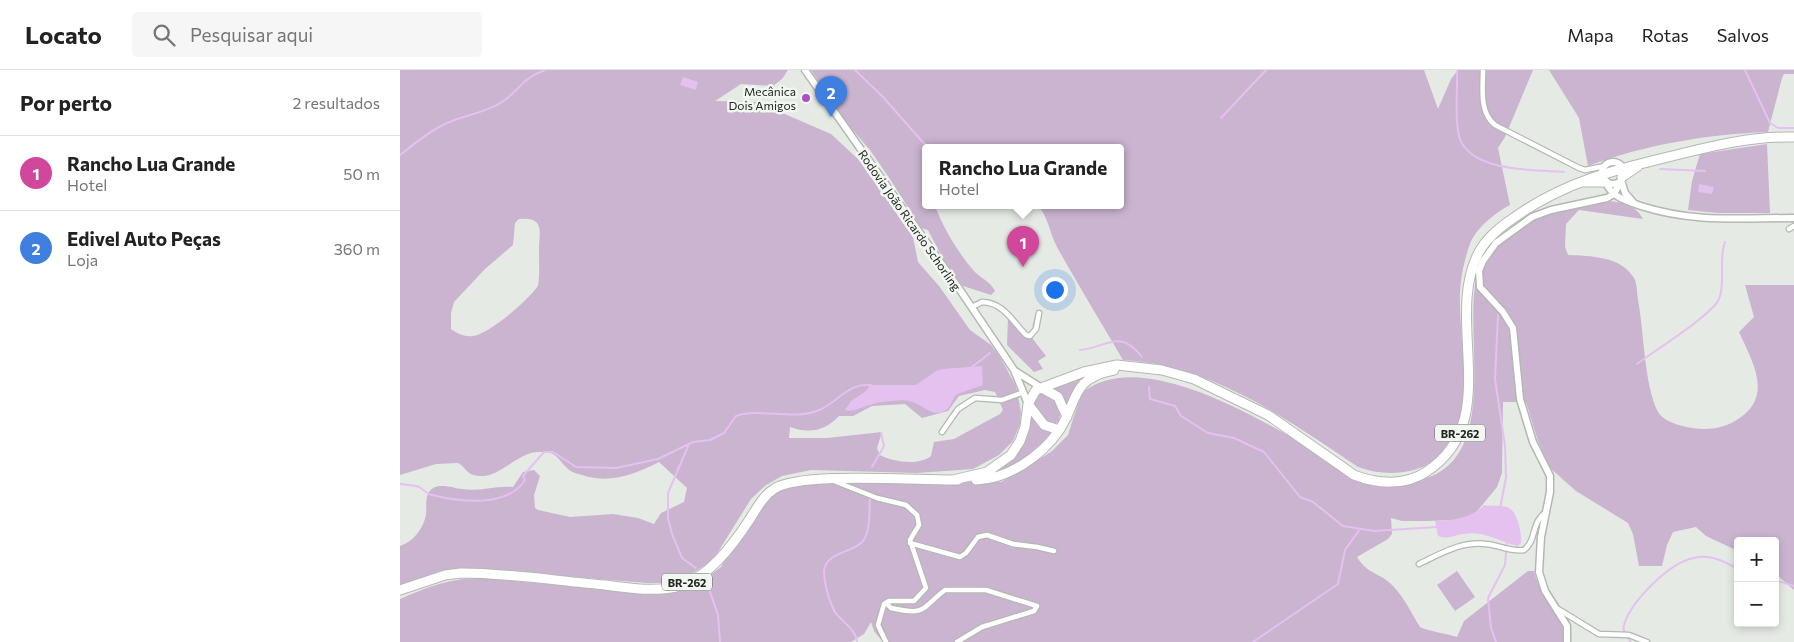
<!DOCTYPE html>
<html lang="pt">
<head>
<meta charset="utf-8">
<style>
  :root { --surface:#fff; --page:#f6f6f6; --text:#222; --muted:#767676; --line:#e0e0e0; --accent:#b45309 }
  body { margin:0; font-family:Commissioner,sans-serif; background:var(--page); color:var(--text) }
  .controls { position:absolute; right:15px; bottom:15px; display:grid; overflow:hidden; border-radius:5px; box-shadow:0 2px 8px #0003 }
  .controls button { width:45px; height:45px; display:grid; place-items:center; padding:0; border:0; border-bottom:1px solid var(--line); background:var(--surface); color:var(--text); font:25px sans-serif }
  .you { position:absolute; left:654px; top:219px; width:18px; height:18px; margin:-12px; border:4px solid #fff; border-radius:50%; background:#1a73e8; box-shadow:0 0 0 8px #1a73e833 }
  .badge { display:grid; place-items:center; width:32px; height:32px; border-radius:50%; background:var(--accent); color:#fff; font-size:16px; font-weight:700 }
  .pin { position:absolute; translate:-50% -41px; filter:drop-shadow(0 1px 2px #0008) }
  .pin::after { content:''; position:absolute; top:26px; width:18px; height:15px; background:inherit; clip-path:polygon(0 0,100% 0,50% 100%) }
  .popup { position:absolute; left:522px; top:74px; width:202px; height:65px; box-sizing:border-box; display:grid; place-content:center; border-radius:5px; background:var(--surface); filter:drop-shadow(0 1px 4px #0005); font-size:16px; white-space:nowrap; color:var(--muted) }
  .popup b { font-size:19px; color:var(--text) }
  .popup::after { content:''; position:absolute; left:50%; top:100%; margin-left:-10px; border:10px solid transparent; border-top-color:var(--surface) }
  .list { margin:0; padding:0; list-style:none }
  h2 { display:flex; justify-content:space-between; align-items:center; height:65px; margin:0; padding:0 20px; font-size:21px }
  h2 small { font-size:16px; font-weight:400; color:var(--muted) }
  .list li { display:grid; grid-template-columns:32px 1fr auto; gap:15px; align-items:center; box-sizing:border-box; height:75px; padding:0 20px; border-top:1px solid var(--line) }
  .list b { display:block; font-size:19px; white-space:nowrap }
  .list p { margin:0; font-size:16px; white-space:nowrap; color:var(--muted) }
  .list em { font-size:16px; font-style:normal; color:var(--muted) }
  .icon { flex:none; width:28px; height:28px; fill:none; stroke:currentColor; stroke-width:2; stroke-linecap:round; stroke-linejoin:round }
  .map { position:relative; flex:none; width:1394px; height:572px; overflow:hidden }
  header { display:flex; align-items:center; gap:30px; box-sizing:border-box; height:70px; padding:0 25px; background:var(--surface); border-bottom:1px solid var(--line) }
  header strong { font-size:24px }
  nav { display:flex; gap:28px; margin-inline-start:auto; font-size:18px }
  .search { width:350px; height:45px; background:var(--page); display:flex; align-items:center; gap:12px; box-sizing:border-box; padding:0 18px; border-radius:5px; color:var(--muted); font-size:19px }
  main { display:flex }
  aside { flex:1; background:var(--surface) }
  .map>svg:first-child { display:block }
  .green { fill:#cab4d0; fill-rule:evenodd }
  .water { fill:#e5c1f0 }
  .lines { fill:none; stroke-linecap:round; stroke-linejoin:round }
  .stream { stroke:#e5c1f0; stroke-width:2 }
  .street-casing { stroke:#b3b9b2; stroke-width:7 }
  .secondary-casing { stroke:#b3b9b2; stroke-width:9 }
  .highway-casing { stroke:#b3b9b2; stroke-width:11 }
  .street { stroke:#fff; stroke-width:4.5 }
  .secondary { stroke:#fff; stroke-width:6 }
  .highway { stroke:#fff; stroke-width:9 }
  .poi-dot { fill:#a853c1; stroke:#f2f8f1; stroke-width:2 }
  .labels { text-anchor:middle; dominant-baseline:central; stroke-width:5; stroke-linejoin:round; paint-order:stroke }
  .shield { fill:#f2f8f1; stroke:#626561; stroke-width:1 }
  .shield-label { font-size:11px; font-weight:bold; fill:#242623 }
  .poi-label { font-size:12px; fill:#242623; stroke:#f2f8f1; text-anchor:end }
  .street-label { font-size:12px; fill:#242623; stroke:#f2f8f1 }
</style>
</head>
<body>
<header>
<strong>Locato</strong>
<div class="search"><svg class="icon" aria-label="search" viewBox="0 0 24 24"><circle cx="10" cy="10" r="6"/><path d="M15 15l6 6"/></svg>Pesquisar aqui</div>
<nav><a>Mapa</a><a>Rotas</a><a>Salvos</a></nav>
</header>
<main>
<aside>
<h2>Por perto<small>2 resultados</small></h2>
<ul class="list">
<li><span class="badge" style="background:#d1479c">1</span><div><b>Rancho Lua Grande</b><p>Hotel</p></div><em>50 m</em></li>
<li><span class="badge" style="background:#3f7fe0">2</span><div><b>Edivel Auto Peças</b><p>Loja</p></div><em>360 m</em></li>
</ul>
</aside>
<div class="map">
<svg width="1394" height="572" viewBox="0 0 1394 572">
  <rect width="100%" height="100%" fill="#e5eae4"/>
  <!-- green -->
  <path class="green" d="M0,0H388L382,9L373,16L341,14L315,31L357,32L431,64L459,90L503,153L512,162L518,192L539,216L570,260L591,275L600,287L616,316L621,342L620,354L613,371L599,385L573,399L517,403L411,400L382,406L366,415L351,429L313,490L287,507L263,513H247L64,498L42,502L0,518V476C13,472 23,459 26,445C27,437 25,428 29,422C36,411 53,418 62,419C80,422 96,415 113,417L123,402L134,400L140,406L134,425L135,438L138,440L170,447L213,444L238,448L254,454L261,443L284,432L287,418L259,392C234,405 210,414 182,405C178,404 171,402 168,399C156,387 157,381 137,382C114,384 97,412 73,405C67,403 64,396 58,393L36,394L0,405ZM119,149C146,147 139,162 139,180C139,192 140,204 138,216C128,230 91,263 73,266C65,267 58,264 51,259V243L54,232L85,199L113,175L115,153ZM585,320L595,322L603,340L600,344L554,369L534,372L531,386C519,396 493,392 480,385L477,378L482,362L427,368H389L390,357C409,364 425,361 439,346H453L472,336L505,334L522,348L548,341L559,326Z
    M411,0H1024L1038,39L1051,9L1058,0H1133L1105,67L1098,78L1110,135C1095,143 1076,158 1070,174C1066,185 1062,200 1061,211C1053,266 1092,376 1017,399C997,405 977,404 958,397C887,349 812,295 723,290C701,252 678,215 657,177C650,164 648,146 638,136H720V78H540L528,75L522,80L526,136H535C544,159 557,181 573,200C581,209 589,210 595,221L591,225L563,216L548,198L528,160L521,158L490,109L470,80L445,51Z
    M1149,0H1394V4H1384L1382,8L1368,62C1308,64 1244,75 1188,96L1179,48Z
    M1367,74L1370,143H1318L1288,140L1292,111L1300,84Z
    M1199,131C1217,131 1234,132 1243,149L1179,140L1166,154L1165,177L1168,185C1190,186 1221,186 1234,208C1237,213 1237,223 1238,230C1244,261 1244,315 1258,342C1264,352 1281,356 1292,358C1308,360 1321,359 1335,351C1375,328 1353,293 1339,262L1354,247L1345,215H1394V520L1375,503V471H1338V481L1306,466L1296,457L1273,462L1267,475L1262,496H1239L1233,464L1228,453L1176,421L1150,398L1138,371L1126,332H1103L1102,403L1097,417L1074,445L1054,450L1027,451H1002L991,448L992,464L988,469L957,487C968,505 980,502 993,516C1004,527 1012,544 1020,557C1030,562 1046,563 1057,567L1064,551L1128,501H1134C1141,532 1168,542 1163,572H483L474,561L471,552L464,564L451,572H0V529C27,517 51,508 81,508L246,523L276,522L306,508L321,497L342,460L372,423L399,412H601L651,382L668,365L681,324C737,274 860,349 913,380C925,386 943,403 955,406C965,409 1005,412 1015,411C1106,395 1060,262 1078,201C1082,187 1097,177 1107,167C1119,154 1133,143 1150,137C1165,132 1183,133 1199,131Z
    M608,248L629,264L646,286L638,291L643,299L634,302L607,275Z
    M707,299C689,309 674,315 666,335L651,317Z
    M646,323L658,332L661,338L659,351L655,354L646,352L634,337L635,328L640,324Z
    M630,342L645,359L654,363L619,392L590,404L614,385Z
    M1057,501L1075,527L1055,541L1037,515Z"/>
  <!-- water -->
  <path class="water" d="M283,7L298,12L296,20L280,15Z
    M1299,114L1314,117L1312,124L1298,122Z
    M582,296L583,315L557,324C552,329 551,337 546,340C533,349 522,334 510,331C502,329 491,331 482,332C472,332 452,344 445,340L451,331L466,321L470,315H516L536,301L543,299Z
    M1084,435C1091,437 1102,434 1109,438C1118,443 1122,464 1121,473L1118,476C1099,472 1085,460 1064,464C1054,465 1049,470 1038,466L1035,451C1054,450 1070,449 1084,435Z"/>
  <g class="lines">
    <!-- stream -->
    <path class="stream" d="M455,0L483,27L528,78
      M1057,0C1058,21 1054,46 1059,66C1068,102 1136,100 1164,102
      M1345,0L1370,53L1378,58H1394
      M821,48L866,0
      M0,85C13,75 27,63 41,56C61,45 84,44 102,32C119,21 122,8 145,0
      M1260,99L1305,101
      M1098,245L1095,309L1105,376L1106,407L1100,439
      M633,256L636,246
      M680,280C708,277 720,258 742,287
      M1237,294C1254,281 1312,245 1319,229C1326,211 1318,191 1325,172
      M572,297L590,283
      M749,317L750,329L775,336L781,346L808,363L834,368L864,382L900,427L913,432L943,456L974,461L1037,457
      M289,374L268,423V448L272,464L282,488L296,498
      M472,397L484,376L481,363
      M0,414C6,415 14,415 19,417C24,420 27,424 32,425C61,432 107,438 125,410L123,406L144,382H153L176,397L216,398L258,389L293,372L310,370L324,363L336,346C361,338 392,350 417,341C436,334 449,312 471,315
      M1375,510L1394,516
      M307,513L318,545L320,572
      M457,572C456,559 442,552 435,542C429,531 424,513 424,501C426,482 452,483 462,472C471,463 469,439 470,427
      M853,572L938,514L945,480L960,459
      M1096,572L1091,558L1088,528L1105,495L1107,471
      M1231,572C1227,567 1222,561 1224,555C1231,531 1270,492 1294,488C1311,484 1323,491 1338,499"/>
    <!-- street casing -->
    <g class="street-casing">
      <path id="street" d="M1083,0C1083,19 1079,42 1095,55L1179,98L1185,100L1205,96
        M1389,159L1394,156
        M572,237L582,232C603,232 613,252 626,265L630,266L636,259L639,243
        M542,362L558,339L575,328L602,330L624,322
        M434,411L477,428L506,435L517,445L519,455L510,470L526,518L514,531H489L484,534L478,555L486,572
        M510,473L560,487L566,483L578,467L587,465L613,474L637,477L654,481
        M1019,494C1040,484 1061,471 1086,474C1099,475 1110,482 1124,480C1137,470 1131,452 1146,442
        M486,533L491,538C527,546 520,539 545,520H586L637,536L634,541L582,557L557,572
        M1158,539L1199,564L1229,565L1247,572"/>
    </g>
    <!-- secondary casing -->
    <g class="secondary-casing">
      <path id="secondary" d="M405,0L560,220L614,300L628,334
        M1202 103a11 11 0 1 1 22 0a11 11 0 1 1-22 0Z
        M1221,110L1225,123L1233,132
        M1206,113C1213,128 1227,131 1241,136C1294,153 1339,148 1394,148
        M615,301L642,318
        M1167,572V556L1145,521L1139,502L1141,467L1150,422V406L1133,372L1120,329L1113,258L1103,242L1080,217L1079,201L1083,191L1096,173L1132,147L1151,140L1207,128L1214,124L1221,111"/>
    </g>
    <!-- highway casing -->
    <g class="highway-casing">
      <path id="highway" d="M1222,107L1238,96
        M1183,112H1205
        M642,318L658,327L667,347
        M628,334L644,355L659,360
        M553,410L587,402L611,385L620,371L625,357L628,334L636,320L684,302L717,295L762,300L794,309L868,345L954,405C977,414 1005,416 1026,402C1104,352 1044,251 1078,184C1086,168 1100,157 1115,147C1164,112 1214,100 1272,86C1312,76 1352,66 1394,67
        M576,410C608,409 642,386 660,359C678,331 671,308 714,300
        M0,520L45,505L61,503C109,503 157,511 205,515C228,518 253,522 276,517C308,509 333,475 350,449C357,438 363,426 374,419C401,401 520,411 558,410"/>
    </g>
    <!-- street -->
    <use href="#street" class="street"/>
    <!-- secondary -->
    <use href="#secondary" class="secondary"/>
    <!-- highway -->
    <use href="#highway" class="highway"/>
  </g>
  <!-- markers -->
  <circle class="poi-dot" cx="406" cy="28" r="5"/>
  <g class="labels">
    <!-- shield labels -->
    <g class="shield">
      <rect x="1035" y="354.5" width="50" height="17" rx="4"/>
      <rect x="262" y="503.5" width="50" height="17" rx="4"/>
    </g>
    <g class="shield-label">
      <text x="1060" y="363">BR-262</text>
      <text x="287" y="512">BR-262</text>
    </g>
    <!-- poi labels -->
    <g class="poi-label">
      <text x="396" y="21">Mecânica<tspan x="396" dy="14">Dois Amigos</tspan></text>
    </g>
    <!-- street labels -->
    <g class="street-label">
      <text transform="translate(510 150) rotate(55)">Rodovia João Ricardo Schorling</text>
    </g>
  </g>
</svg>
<div class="controls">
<button>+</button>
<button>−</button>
</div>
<div class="you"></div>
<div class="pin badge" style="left:623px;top:197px;background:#d1479c">1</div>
<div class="popup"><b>Rancho Lua Grande</b>Hotel</div>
<div class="pin badge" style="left:431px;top:47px;background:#3f7fe0">2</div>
</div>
</main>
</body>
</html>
